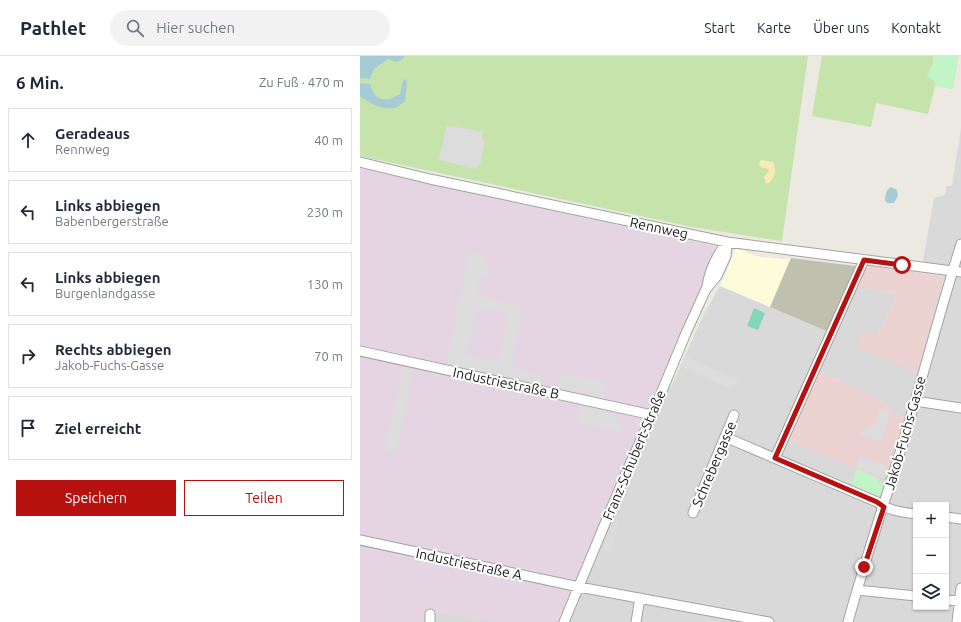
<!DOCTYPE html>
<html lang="de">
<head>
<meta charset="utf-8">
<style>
  :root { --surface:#fff; --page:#f2f2f3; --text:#1f2937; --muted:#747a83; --line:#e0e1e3; --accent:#b71210 }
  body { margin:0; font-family:Ubuntu,sans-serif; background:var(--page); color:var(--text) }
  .controls { position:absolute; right:12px; bottom:12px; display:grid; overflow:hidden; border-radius:0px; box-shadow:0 1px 3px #0004 }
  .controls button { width:36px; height:36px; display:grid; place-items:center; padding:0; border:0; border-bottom:1px solid var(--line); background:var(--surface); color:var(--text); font:20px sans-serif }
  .stop { position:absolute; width:12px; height:12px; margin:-9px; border:3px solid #b71210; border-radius:50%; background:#fff }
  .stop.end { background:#b71210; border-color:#fff; box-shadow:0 1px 4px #0008 }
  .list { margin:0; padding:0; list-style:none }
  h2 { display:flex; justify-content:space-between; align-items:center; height:52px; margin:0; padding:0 16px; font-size:17px }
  h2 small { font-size:13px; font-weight:400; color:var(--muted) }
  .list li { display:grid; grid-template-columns:26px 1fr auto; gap:12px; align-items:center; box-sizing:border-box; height:64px; margin:0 8px 8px; padding:0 8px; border:1px solid var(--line); border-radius:0px }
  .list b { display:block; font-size:15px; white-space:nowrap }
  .list p { margin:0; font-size:13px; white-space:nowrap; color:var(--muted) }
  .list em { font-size:13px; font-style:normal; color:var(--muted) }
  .actions { display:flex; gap:8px; padding:12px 16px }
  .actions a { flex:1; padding:9px 0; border:1px solid var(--accent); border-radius:0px; text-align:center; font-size:14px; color:var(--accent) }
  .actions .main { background:var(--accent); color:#fff }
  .icon { flex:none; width:22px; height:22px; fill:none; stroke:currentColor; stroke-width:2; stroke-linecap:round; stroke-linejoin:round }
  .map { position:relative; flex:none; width:601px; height:566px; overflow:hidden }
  header { display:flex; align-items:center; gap:24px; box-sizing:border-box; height:56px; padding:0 20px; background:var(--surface); border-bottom:1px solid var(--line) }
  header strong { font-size:19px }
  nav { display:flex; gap:22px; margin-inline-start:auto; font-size:14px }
  .search { width:280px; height:36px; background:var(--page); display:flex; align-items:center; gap:10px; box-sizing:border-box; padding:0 14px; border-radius:22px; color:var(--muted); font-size:15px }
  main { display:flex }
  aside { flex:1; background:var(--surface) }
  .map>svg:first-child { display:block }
  .residential { fill:#dad9d9; fill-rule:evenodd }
  .commercial { fill:#ecd3d2 }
  .industrial { fill:#e5d4e2 }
  .education { fill:#fcfcdb }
  .construction { fill:#c0c0ae }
  .grass { fill:#c6e3ab }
  .sand { fill:#f9ebb4 }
  .park { fill:#c1f4c6 }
  .pitch { fill:#85d6b8 }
  .parking { fill:#dcdcdc; fill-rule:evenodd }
  .water { fill:#a5cbd7 }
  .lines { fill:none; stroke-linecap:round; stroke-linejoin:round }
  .minor-casing { stroke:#a3a3a3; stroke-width:11 }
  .minor { stroke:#fff; stroke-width:9 }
  .route { stroke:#b71210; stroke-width:5 }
  .labels { text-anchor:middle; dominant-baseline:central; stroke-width:4; stroke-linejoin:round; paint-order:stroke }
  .street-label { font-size:14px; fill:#1c1c1c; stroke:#fff }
</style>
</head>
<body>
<header>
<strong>Pathlet</strong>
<div class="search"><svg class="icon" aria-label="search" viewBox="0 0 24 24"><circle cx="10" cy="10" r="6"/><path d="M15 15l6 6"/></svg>Hier suchen</div>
<nav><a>Start</a><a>Karte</a><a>Über uns</a><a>Kontakt</a></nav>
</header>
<main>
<aside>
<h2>6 Min.<small>Zu Fuß · 470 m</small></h2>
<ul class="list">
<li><svg class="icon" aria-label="ahead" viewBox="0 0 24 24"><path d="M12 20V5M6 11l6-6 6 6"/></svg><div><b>Geradeaus</b><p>Rennweg</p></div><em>40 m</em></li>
<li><svg class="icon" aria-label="left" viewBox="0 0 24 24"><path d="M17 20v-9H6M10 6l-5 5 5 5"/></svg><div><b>Links abbiegen</b><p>Babenbergerstraße</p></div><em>230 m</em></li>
<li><svg class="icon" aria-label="left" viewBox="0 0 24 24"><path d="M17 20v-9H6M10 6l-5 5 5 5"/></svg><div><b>Links abbiegen</b><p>Burgenlandgasse</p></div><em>130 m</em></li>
<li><svg class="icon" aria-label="right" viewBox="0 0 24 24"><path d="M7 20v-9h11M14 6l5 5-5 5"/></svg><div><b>Rechts abbiegen</b><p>Jakob-Fuchs-Gasse</p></div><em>70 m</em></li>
<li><svg class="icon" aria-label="arrive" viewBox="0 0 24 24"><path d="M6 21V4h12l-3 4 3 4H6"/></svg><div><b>Ziel erreicht</b></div></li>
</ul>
<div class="actions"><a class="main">Speichern</a><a>Teilen</a></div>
</aside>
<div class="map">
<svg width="601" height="566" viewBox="0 0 601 566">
  <rect width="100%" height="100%" fill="#ece9e2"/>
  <!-- residential -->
  <path class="residential" d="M601,72V566H198L297,336L311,331L344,258L360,230L469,276L422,381L518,421L545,362L528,353L523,345L459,315L496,231L538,238L517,280L555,317L584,220L563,205L574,142L585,139L587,130H592ZM556,449H586V551H556Z
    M68,555L126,564V566H68Z"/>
  <!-- commercial -->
  <path class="commercial" d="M510,210L584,220L558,317L496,291L503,274L517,280L538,238L496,231L505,213Z
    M459,315L523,345L528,353L545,362L527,421L519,419L518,422L427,383Z"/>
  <!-- industrial -->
  <path class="industrial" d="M0,112L355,190L357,194L198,566H126V564L69,555L68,566H0Z"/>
  <!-- education -->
  <path class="education" d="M376,193L386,195L387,197L401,201L423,203L431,202L410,251L360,230Z"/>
  <!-- construction -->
  <path class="construction" d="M431,202L495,210L493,221L469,276L410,251Z"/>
  <!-- grass -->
  <path class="grass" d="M0,0H448L422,185L332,171L0,100Z
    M462,0H598L593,33L575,30L568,58L516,47L511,71L452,60Z"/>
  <!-- sand -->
  <path class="sand" d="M401,104L413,106C417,118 416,117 409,127H406L404,121L409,115L408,113L401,111L399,108Z"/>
  <!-- park -->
  <path class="park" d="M573,0H598L593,33L575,30L574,24L567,21L573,7Z
    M497,413L519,423L518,426L524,428L521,439L517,440L491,428Z"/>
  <!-- pitch -->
  <path class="pitch" d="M394,252L405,257L398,274L387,270Z"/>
  <!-- parking -->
  <path class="parking" d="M91,70L125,76L121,79L125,87L120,108L116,113L79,104L86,71Z
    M109,196L125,200L124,205L130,216L129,221L120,220L116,239L156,248V251L163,253L151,312L184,319L182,329L92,310V307L86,306ZM118,251L148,258L138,305L106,298Z
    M325,300L378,323L373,334L320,311Z
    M42,312L53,314L36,398L25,395Z
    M200,317L246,326L243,341L197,331Z
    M221,351L257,358L256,362L260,363V367L262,368L260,376L217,367Z
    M520,352L530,357L521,385L499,378L516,366Z
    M499,400L527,410L525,420L518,418L517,420L496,410Z
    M253,466L258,467L252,496L244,495L246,485H248V481Z"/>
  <!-- water -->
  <path class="water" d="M0,0H44L43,3L36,6L28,3L14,13L10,23L0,22Z
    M46,23L47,26L45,46C42,47 39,50 37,51C25,56 9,47 0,40V27L10,28C15,46 26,47 40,38L43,25Z
    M531,131L537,134L538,140L534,147H528L525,145C525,139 526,134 531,131Z"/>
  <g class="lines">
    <!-- minor casing -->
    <g class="minor-casing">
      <path id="minor" d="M0,106L70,123L367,186L601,216
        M347,231C349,215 357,199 367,186
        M0,295L292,359
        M555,345L601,352
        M365,381L517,446C529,455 541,456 556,458
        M415,402L504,204
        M333,457L374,359
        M586,461L601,463
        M0,484L219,531L409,566
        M497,534L556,540
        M586,544L601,545
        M70,566V558
        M204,566L266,417L292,359L326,277L346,233L357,220L366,200L367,186
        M276,566L280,542
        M488,566C505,504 526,442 545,380C564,316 581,252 601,188
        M597,566L601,532"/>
    </g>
    <!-- minor -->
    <use href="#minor" class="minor"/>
  </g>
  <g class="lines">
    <!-- route -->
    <path class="route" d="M504,511L524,451L517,446L415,402L504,204L542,209"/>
  </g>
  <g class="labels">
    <!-- street labels -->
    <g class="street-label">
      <text transform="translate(299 172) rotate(12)">Rennweg</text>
      <text transform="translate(146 327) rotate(12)">Industriestraße B</text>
      <text transform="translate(545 377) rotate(-74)">Jakob-Fuchs-Gasse</text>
      <text transform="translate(274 399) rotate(-67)">Franz-Schubert-Straße</text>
      <text transform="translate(354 408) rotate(-67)">Schrebergasse</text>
      <text transform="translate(109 508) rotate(12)">Industriestraße A</text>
    </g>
  </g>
</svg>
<div class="controls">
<button>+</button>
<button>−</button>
<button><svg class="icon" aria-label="layers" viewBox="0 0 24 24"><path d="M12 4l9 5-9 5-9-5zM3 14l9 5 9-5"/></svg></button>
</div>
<div class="stop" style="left:542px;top:209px"></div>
<div class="stop end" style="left:504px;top:511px"></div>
</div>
</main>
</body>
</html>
